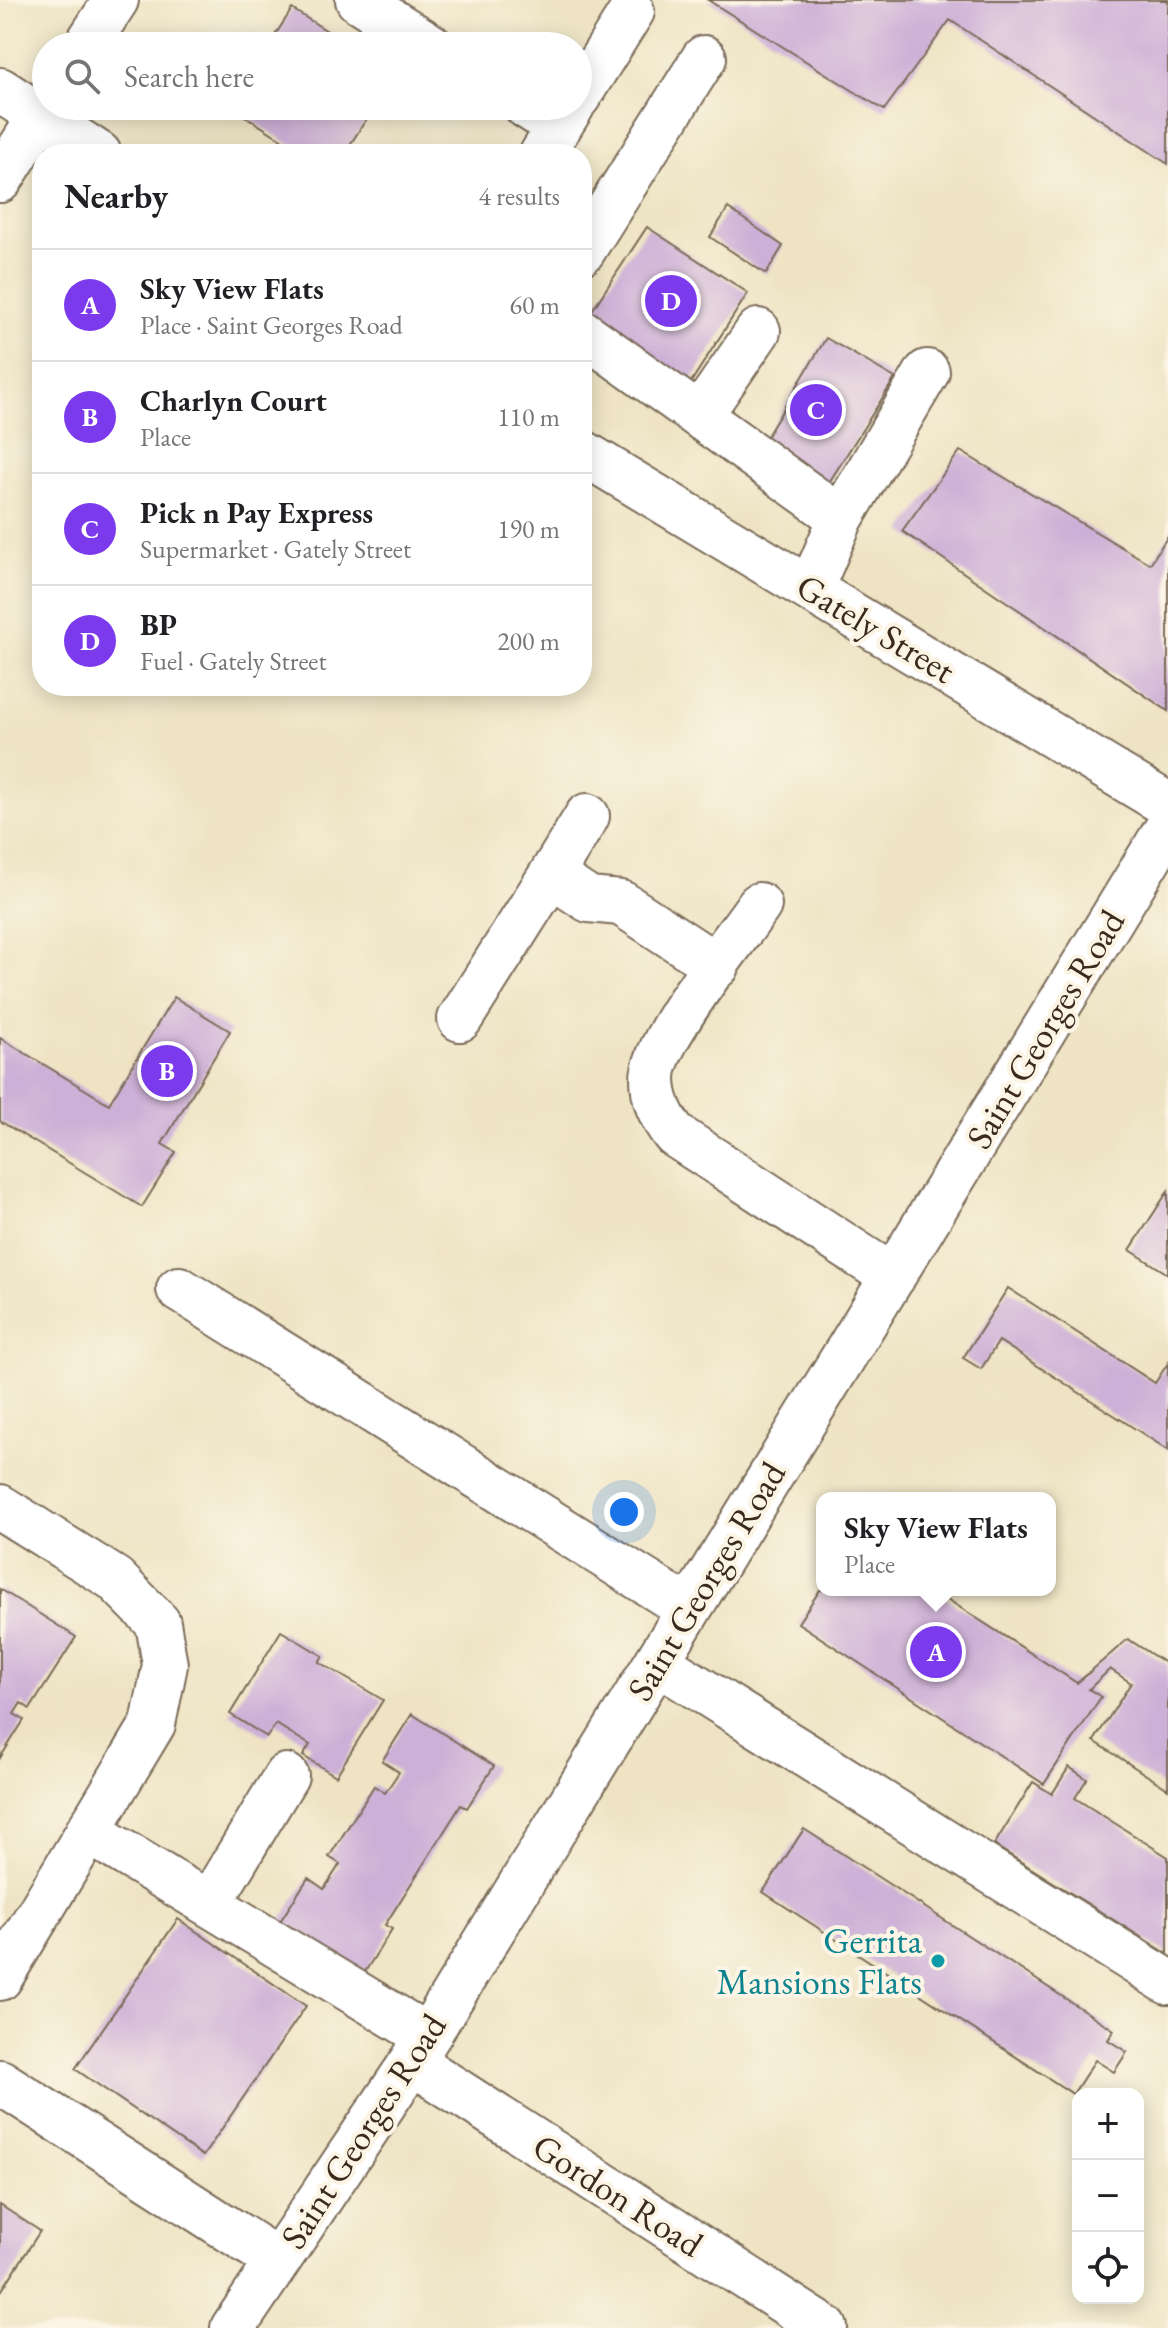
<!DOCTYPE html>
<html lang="en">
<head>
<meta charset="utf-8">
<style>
  :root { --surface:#fff; --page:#f6f6f6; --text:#202124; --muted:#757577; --line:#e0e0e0; --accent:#7c3aed }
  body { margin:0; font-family:"EB Garamond",serif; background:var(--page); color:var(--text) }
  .controls { position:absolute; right:24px; bottom:24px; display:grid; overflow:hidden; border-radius:16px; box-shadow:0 4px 20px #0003 }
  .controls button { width:72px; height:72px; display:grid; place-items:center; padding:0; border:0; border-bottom:2px solid var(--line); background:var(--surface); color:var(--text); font:40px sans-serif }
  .you { position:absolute; left:624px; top:1512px; width:28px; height:28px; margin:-20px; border:6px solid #fff; border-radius:50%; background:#1a73e8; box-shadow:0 0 0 12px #1a73e833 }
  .badge { display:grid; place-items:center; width:52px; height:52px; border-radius:50%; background:var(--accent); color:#fff; font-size:26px; font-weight:700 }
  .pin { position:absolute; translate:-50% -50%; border:4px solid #fff; box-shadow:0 2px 8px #0006 }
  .popup { position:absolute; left:816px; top:1492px; width:240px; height:104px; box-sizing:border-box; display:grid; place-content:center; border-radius:16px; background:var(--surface); filter:drop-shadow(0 2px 6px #0005); font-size:26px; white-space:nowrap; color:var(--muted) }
  .popup b { font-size:30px; color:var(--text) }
  .popup::after { content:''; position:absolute; left:50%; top:100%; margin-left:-16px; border:16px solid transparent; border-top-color:var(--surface) }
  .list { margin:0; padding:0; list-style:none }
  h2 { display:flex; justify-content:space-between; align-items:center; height:104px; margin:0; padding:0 32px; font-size:34px }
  h2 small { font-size:26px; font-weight:400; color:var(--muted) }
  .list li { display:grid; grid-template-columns:52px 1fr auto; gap:24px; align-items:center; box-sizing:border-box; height:112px; padding:0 32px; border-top:2px solid var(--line) }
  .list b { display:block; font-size:30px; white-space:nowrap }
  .list p { margin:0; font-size:26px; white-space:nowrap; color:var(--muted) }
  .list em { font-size:26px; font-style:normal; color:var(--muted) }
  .icon { flex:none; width:44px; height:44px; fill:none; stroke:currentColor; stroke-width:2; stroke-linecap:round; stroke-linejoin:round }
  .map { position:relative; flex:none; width:1168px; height:2328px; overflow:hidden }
  .search { position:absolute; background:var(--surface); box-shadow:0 4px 20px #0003; left:32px; top:32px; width:560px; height:88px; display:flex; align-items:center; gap:20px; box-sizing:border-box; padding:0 28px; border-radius:44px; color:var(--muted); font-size:30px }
  .panel { position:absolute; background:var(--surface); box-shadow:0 4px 20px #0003; left:32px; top:144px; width:560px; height:552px; border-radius:32px }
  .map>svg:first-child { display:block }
  .building { fill:#cdb0d7 }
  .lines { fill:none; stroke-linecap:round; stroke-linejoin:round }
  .minor-casing { stroke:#7a6b58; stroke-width:48 }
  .minor { stroke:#fff; stroke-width:44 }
  .culture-dot { fill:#0f9aa8; stroke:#fcf5e5; stroke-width:3 }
  .labels { text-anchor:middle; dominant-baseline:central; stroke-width:8; stroke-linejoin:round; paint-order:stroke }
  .street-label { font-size:36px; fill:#3b2a1e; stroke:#fcf5e5 }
  .culture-label { font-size:36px; fill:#0d838f; stroke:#fcf5e5; text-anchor:end }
</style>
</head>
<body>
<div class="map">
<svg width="1168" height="2328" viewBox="0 0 1168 2328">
  <rect width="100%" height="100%" fill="#fcf5e5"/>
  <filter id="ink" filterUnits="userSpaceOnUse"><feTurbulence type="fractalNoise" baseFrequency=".0125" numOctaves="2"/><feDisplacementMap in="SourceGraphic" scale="16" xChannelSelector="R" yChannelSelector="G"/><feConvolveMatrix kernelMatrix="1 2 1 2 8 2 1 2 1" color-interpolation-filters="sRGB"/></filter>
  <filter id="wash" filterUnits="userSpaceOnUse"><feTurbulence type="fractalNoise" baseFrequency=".006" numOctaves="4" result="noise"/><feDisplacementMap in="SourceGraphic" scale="32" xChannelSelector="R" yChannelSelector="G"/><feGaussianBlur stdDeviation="1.8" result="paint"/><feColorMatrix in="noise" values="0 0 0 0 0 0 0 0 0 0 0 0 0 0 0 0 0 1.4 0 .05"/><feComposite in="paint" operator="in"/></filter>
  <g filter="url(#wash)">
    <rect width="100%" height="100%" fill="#eee4c4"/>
    <g id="blocks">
      <!-- building -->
      <path class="building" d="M708,0H1168V164L950,20L884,110Z
        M292,9L351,46H268Z
        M229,106H375L344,154H305Z
        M728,208L783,246L766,274L710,237Z
        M647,227L748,293L691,382L589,315Z
        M826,338L895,378L828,484L764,441Z
        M960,451L1150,564L1168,536V711L902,531Z
        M174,997L230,1031L162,1144L176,1152L142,1207L0,1121V1038L109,1104Z
        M1168,1191V1274L1130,1250Z
        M1008,1288L1155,1383L1168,1363V1450L999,1341L981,1369L963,1358Z
        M0,1589L76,1637L30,1709L21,1703L14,1714L24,1720L0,1758Z
        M820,1590H933L1077,1683L1128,1639L1168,1665V1789L1094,1741L1131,1683L1110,1669L1089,1689L1101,1697L1044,1784L798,1623Z
        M281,1631L323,1656L319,1662L383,1700L336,1776L303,1756L310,1745L276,1724L267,1737L230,1714Z
        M412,1714L494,1766L467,1808L461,1805L385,1925L392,1929L363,1975L279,1923L308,1878L324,1889L340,1864L329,1857L374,1786L385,1793L399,1772L382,1761Z
        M1069,1767L1087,1779L1075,1798L1168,1857V1954L994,1845L1033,1782L1052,1794Z
        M804,1829L1114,2030L1108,2040L1127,2052L1114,2072L1095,2060L1073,2094L763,1892Z
        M178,1919L306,2006L203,2156L75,2069Z
        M0,2205L40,2231L0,2293Z"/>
    </g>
  </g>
  <g filter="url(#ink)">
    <use href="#blocks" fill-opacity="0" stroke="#7a6b58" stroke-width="2"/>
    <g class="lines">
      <!-- minor casing -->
      <g class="minor-casing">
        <path id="minor" d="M358,0L431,46
          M86,46L116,0
          M0,90L99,154
          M578,97L632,11
          M526,106L559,127
          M542,154L572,106
          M0,180L47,106
          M582,252L704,58
          M582,332L841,518
          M701,414L758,331
          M582,452L1168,805
          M811,588L841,518L927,372
          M587,816L551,875L589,900L621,903L717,966
          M759,905C735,940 653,1041 653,1078C653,1100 662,1119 675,1135L893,1277
          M460,1019L551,875
          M179,1289L689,1609
          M0,1507L115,1579L158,1623L165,1665L153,1724L0,1978
          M657,1662L1168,1982
          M88,1831L427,2036
          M209,1904L286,1776
          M412,2062L825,2328
          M0,2082L278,2261
          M233,2328L412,2062L1168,827"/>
      </g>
      <!-- minor -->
      <use href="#minor" class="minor"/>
    </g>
  </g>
  <!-- markers -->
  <circle class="culture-dot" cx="938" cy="1961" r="8"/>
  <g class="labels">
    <!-- street labels -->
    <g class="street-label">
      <text transform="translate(876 628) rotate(31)">Gately Street</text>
      <text transform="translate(1045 1029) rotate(-59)">Saint Georges Road</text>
      <text transform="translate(706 1581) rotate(-59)">Saint Georges Road</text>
      <text transform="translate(363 2131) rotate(-57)">Saint Georges Road</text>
      <text transform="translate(618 2195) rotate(33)">Gordon Road</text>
    </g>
    <!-- culture labels -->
    <g class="culture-label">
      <text x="922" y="1940">Gerrita<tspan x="922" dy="41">Mansions Flats</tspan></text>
    </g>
  </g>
</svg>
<div class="controls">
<button>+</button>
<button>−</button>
<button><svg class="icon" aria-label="locate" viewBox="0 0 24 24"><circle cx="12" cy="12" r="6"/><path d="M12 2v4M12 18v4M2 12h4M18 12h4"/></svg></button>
</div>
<div class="you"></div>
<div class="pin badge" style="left:936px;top:1652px">A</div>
<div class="popup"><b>Sky View Flats</b>Place</div>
<div class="pin badge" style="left:167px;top:1071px">B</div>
<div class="pin badge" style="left:816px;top:410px">C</div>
<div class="pin badge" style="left:671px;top:301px">D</div>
<div class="search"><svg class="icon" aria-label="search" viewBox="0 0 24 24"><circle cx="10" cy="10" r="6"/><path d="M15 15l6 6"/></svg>Search here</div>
<section class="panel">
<h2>Nearby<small>4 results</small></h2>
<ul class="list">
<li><span class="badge">A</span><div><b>Sky View Flats</b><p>Place · Saint Georges Road</p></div><em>60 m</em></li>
<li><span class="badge">B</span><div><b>Charlyn Court</b><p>Place</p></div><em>110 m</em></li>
<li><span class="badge">C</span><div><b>Pick n Pay Express</b><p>Supermarket · Gately Street</p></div><em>190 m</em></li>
<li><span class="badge">D</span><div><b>BP</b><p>Fuel · Gately Street</p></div><em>200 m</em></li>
</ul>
</section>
</div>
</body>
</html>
